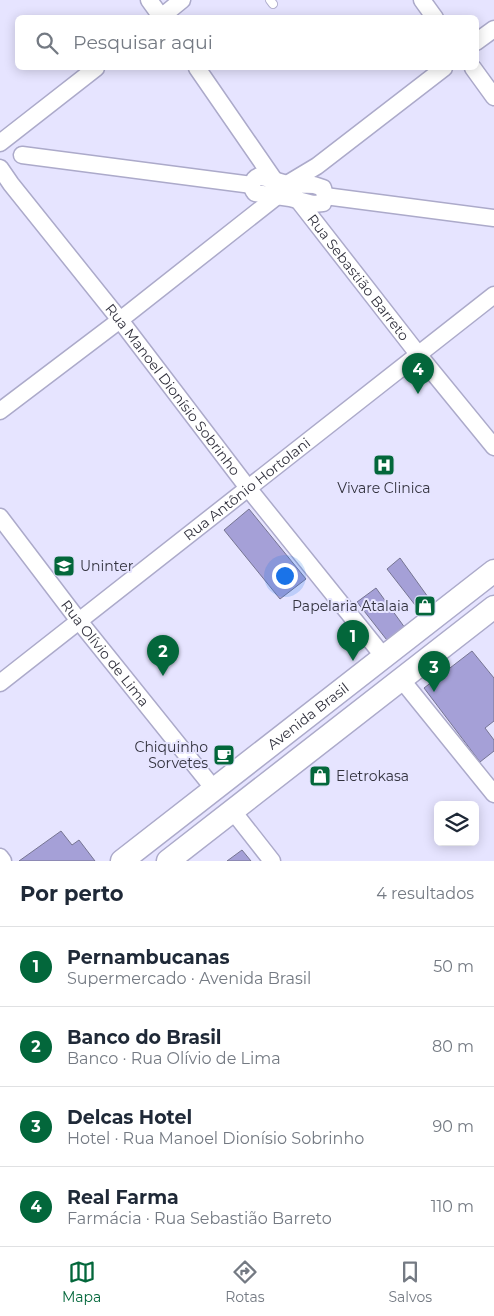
<!DOCTYPE html>
<html lang="pt">
<head>
<meta charset="utf-8">
<style>
  :root { --surface:#fff; --page:#f6f6f7; --text:#1f2937; --muted:#747a83; --line:#e0e1e3; --accent:#03673b }
  body { margin:0; font-family:Montserrat,sans-serif; background:var(--page); color:var(--text) }
  .controls { position:absolute; right:15px; bottom:15px; display:grid; overflow:hidden; border-radius:8px; box-shadow:0 2px 12px #0003 }
  .controls button { width:45px; height:45px; display:grid; place-items:center; padding:0; border:0; border-bottom:1px solid var(--line); background:var(--surface); color:var(--text); font:25px sans-serif }
  .you { position:absolute; left:284px; top:575px; width:18px; height:18px; margin:-12px; border:4px solid #fff; border-radius:50%; background:#1a73e8; box-shadow:0 0 0 8px #1a73e833 }
  .badge { display:grid; place-items:center; width:32px; height:32px; border-radius:50%; background:var(--accent); color:#fff; font-size:16px; font-weight:700 }
  .pin { position:absolute; translate:-50% -41px; filter:drop-shadow(0 1px 2px #0008) }
  .pin::after { content:''; position:absolute; top:26px; width:18px; height:15px; background:inherit; clip-path:polygon(0 0,100% 0,50% 100%) }
  .list { margin:0; padding:0; list-style:none }
  h2 { display:flex; justify-content:space-between; align-items:center; height:65px; margin:0; padding:0 20px; font-size:21px }
  h2 small { font-size:16px; font-weight:400; color:var(--muted) }
  .list li { display:grid; grid-template-columns:32px 1fr auto; gap:15px; align-items:center; box-sizing:border-box; height:80px; padding:0 20px; border-top:1px solid var(--line) }
  .list b { display:block; font-size:19px; white-space:nowrap }
  .list p { margin:0; font-size:16px; white-space:nowrap; color:var(--muted) }
  .list em { font-size:16px; font-style:normal; color:var(--muted) }
  .icon { flex:none; width:28px; height:28px; fill:none; stroke:currentColor; stroke-width:2; stroke-linecap:round; stroke-linejoin:round }
  .map { position:relative; flex:none; width:494px; height:861px; overflow:hidden }
  .search { position:absolute; background:var(--surface); box-shadow:0 2px 12px #0003; left:15px; right:15px; top:15px; height:55px; display:flex; align-items:center; gap:12px; box-sizing:border-box; padding:0 18px; border-radius:8px; color:var(--muted); font-size:19px }
  .sheet { height:385px; background:var(--surface) }
  nav { display:flex; justify-content:space-around; align-items:center; box-sizing:border-box; height:70px; border-top:1px solid var(--line); background:var(--surface); font-size:14px; color:var(--muted) }
  nav a { display:grid; justify-items:center; gap:2px }
  nav .on { color:var(--accent) }
  .map>svg:first-child { display:block }
  .building { fill:#a5a0d7; stroke:#767592 }
  .lines { fill:none; stroke-linecap:round; stroke-linejoin:round }
  .service-casing { stroke:#acaaca; stroke-width:10 }
  .minor-casing { stroke:#acaaca; stroke-width:19 }
  .secondary-casing { stroke:#acaaca; stroke-width:25 }
  .service { stroke:#fff; stroke-width:8 }
  .minor { stroke:#fff; stroke-width:16 }
  .secondary { stroke:#fff; stroke-width:22 }
  .labels { text-anchor:middle; dominant-baseline:central; stroke-width:4; stroke-linejoin:round; paint-order:stroke }
  .street-label { font-size:14px; fill:#32323e; stroke:#e6e4ff }
  .poi-label { font-size:14px; fill:#32323e; stroke:#e6e4ff; text-anchor:start }
</style>
</head>
<body>
<div class="map">
<svg width="494" height="861" viewBox="0 0 494 861">
  <rect width="100%" height="100%" fill="#e6e4ff"/>
  <!-- building -->
  <path class="building" d="M249,509L306,579L280,599L224,530Z
    M400,558L438,611L426,619L387,569Z
    M376,588L408,632L390,644L357,602Z
    M472,651L494,678V721L485,728L494,740V751L480,762L424,688Z
    M61,831L72,845L79,840L95,861H19Z
    M242,850L251,861H227Z"/>
  <g class="lines">
    <!-- service casing -->
    <g class="service-casing">
      <path id="service" d="M270,0L273,4"/>
    </g>
    <!-- minor casing -->
    <g class="minor-casing">
      <g id="minor">
        <path d="M149,0L162,18"/>
        <path d="M422,0L435,18"/>
        <path d="M160,18L182,0"/>
        <path d="M476,42L494,29"/>
        <path d="M197,68L275,181"/>
        <path d="M473,68L494,97"/>
        <path d="M0,143L96,68"/>
        <path d="M22,155L252,185"/>
        <path id="s1" d="M0,168L11,184L120,320L248,488L384,657"/>
        <path d="M259,176L287,184L314,185L323,188L325,196L323,203L313,204L290,198L255,193C250,187 252,179 259,176Z"/>
        <path d="M287,184L317,166L444,68"/>
        <path d="M325,196L494,218"/>
        <path id="s2" d="M298,200L418,354L494,447"/>
        <path d="M0,411L120,320L276,197"/>
        <path id="s3" d="M0,517L79,621L214,789"/>
        <path d="M401,679L494,794"/>
        <path id="s4" d="M0,683L494,295"/>
        <path d="M232,810L272,861"/>
        <path d="M0,857L3,861"/>
      </g>
    </g>
    <!-- secondary casing -->
    <g class="secondary-casing">
      <g id="secondary">
        <path id="s5" d="M122,861L494,571"/>
        <path d="M168,861L494,607"/>
      </g>
    </g>
    <!-- service -->
    <use href="#service" class="service"/>
    <!-- minor -->
    <use href="#minor" class="minor"/>
    <!-- secondary -->
    <use href="#secondary" class="secondary"/>
  </g>
  <!-- icons -->
  <defs>
    <g id="hospital-square" transform="scale(1.125)"><rect x="-9" y="-9" width="18" height="18" rx="4" fill="#03673b" stroke="#e6e4ff"/><path d="M-5-5h3v3.5h4V-5h3V5h-3V1.5h-4V5h-3Z" fill="#fff"/></g>
    <g id="university-square" transform="scale(1.125)"><rect x="-9" y="-9" width="18" height="18" rx="4" fill="#03673b" stroke="#e6e4ff"/><path d="M0-5L7-2L0 1L-7-2ZM-4 1L0 2.5L4 1V4Q0 6-4 4Z" fill="#fff"/></g>
    <g id="shop-square" transform="scale(1.125)"><rect x="-9" y="-9" width="18" height="18" rx="4" fill="#03673b" stroke="#e6e4ff"/><path d="M-5-2.5h2.3a2.7 3.5 0 0 1 5.4 0H5L5.5 6h-11ZM-1.5-2.5h3a1.5 2.3 0 0 0-3 0Z" fill="#fff"/></g>
    <g id="cafe-square" transform="scale(1.125)"><rect x="-9" y="-9" width="18" height="18" rx="4" fill="#03673b" stroke="#e6e4ff"/><path d="M-5.5-4.5H6V0H3Q3 3.5 0 3.5H-2.5Q-5.5 3.5-5.5 0ZM3-3.2v2h1.7v-2ZM-6 4.5H4V6H-6Z" fill="#fff"/></g>
  </defs>
  <g fill-rule="evenodd">
    <use href="#hospital-square" x="384" y="465"/>
    <use href="#university-square" x="64" y="566"/>
    <use href="#shop-square" x="425" y="606"/>
    <use href="#cafe-square" x="224" y="755"/>
    <use href="#shop-square" x="320" y="776"/>
  </g>
  <g class="labels">
    <!-- street labels -->
    <g class="street-label">
      <text stroke="none"><textPath href="#s2" startOffset="98">Rua Sebastião Barreto</textPath></text>
      <text stroke="none"><textPath href="#s1" startOffset="281">Rua Manoel Dionísio Sobrinho</textPath></text>
      <text stroke="none"><textPath href="#s4" startOffset="314">Rua Antônio Hortolani</textPath></text>
      <text stroke="none"><textPath href="#s3" startOffset="172">Rua Olívio de Lima</textPath></text>
      <text stroke="none"><textPath href="#s5" startOffset="236">Avenida Brasil</textPath></text>
    </g>
    <!-- poi labels -->
    <g class="poi-label">
      <text x="384" y="488" text-anchor="middle">Vivare Clinica</text>
      <text x="80" y="566">Uninter</text>
      <text x="409" y="606" text-anchor="end">Papelaria Atalaia</text>
      <text x="208" y="747" text-anchor="end">Chiquinho<tspan x="208" dy="16">Sorvetes</tspan></text>
      <text x="336" y="776">Eletrokasa</text>
    </g>
  </g>
</svg>
<div class="controls">
<button><svg class="icon" aria-label="layers" viewBox="0 0 24 24"><path d="M12 4l9 5-9 5-9-5zM3 14l9 5 9-5"/></svg></button>
</div>
<div class="you"></div>
<div class="pin badge" style="left:353px;top:661px">1</div>
<div class="pin badge" style="left:163px;top:676px">2</div>
<div class="pin badge" style="left:434px;top:692px">3</div>
<div class="pin badge" style="left:418px;top:394px">4</div>
<div class="search"><svg class="icon" aria-label="search" viewBox="0 0 24 24"><circle cx="10" cy="10" r="6"/><path d="M15 15l6 6"/></svg>Pesquisar aqui</div>
</div>
<section class="sheet">
<h2>Por perto<small>4 resultados</small></h2>
<ul class="list">
<li><span class="badge">1</span><div><b>Pernambucanas</b><p>Supermercado · Avenida Brasil</p></div><em>50 m</em></li>
<li><span class="badge">2</span><div><b>Banco do Brasil</b><p>Banco · Rua Olívio de Lima</p></div><em>80 m</em></li>
<li><span class="badge">3</span><div><b>Delcas Hotel</b><p>Hotel · Rua Manoel Dionísio Sobrinho</p></div><em>90 m</em></li>
<li><span class="badge">4</span><div><b>Real Farma</b><p>Farmácia · Rua Sebastião Barreto</p></div><em>110 m</em></li>
</ul>
</section>
<nav>
<a class="on"><svg class="icon" aria-label="map" viewBox="0 0 24 24"><path d="M3 6l6-2 6 2 6-2v14l-6 2-6-2-6 2zM9 4v14M15 6v14"/></svg>Mapa</a>
<a><svg class="icon" aria-label="directions" viewBox="0 0 24 24"><path d="M12 3l9 9-9 9-9-9zM9 14v-3h6M13 9l2 2-2 2"/></svg>Rotas</a>
<a><svg class="icon" aria-label="saved" viewBox="0 0 24 24"><path d="M7 4h10v16l-5-4-5 4z"/></svg>Salvos</a>
</nav>
</body>
</html>
